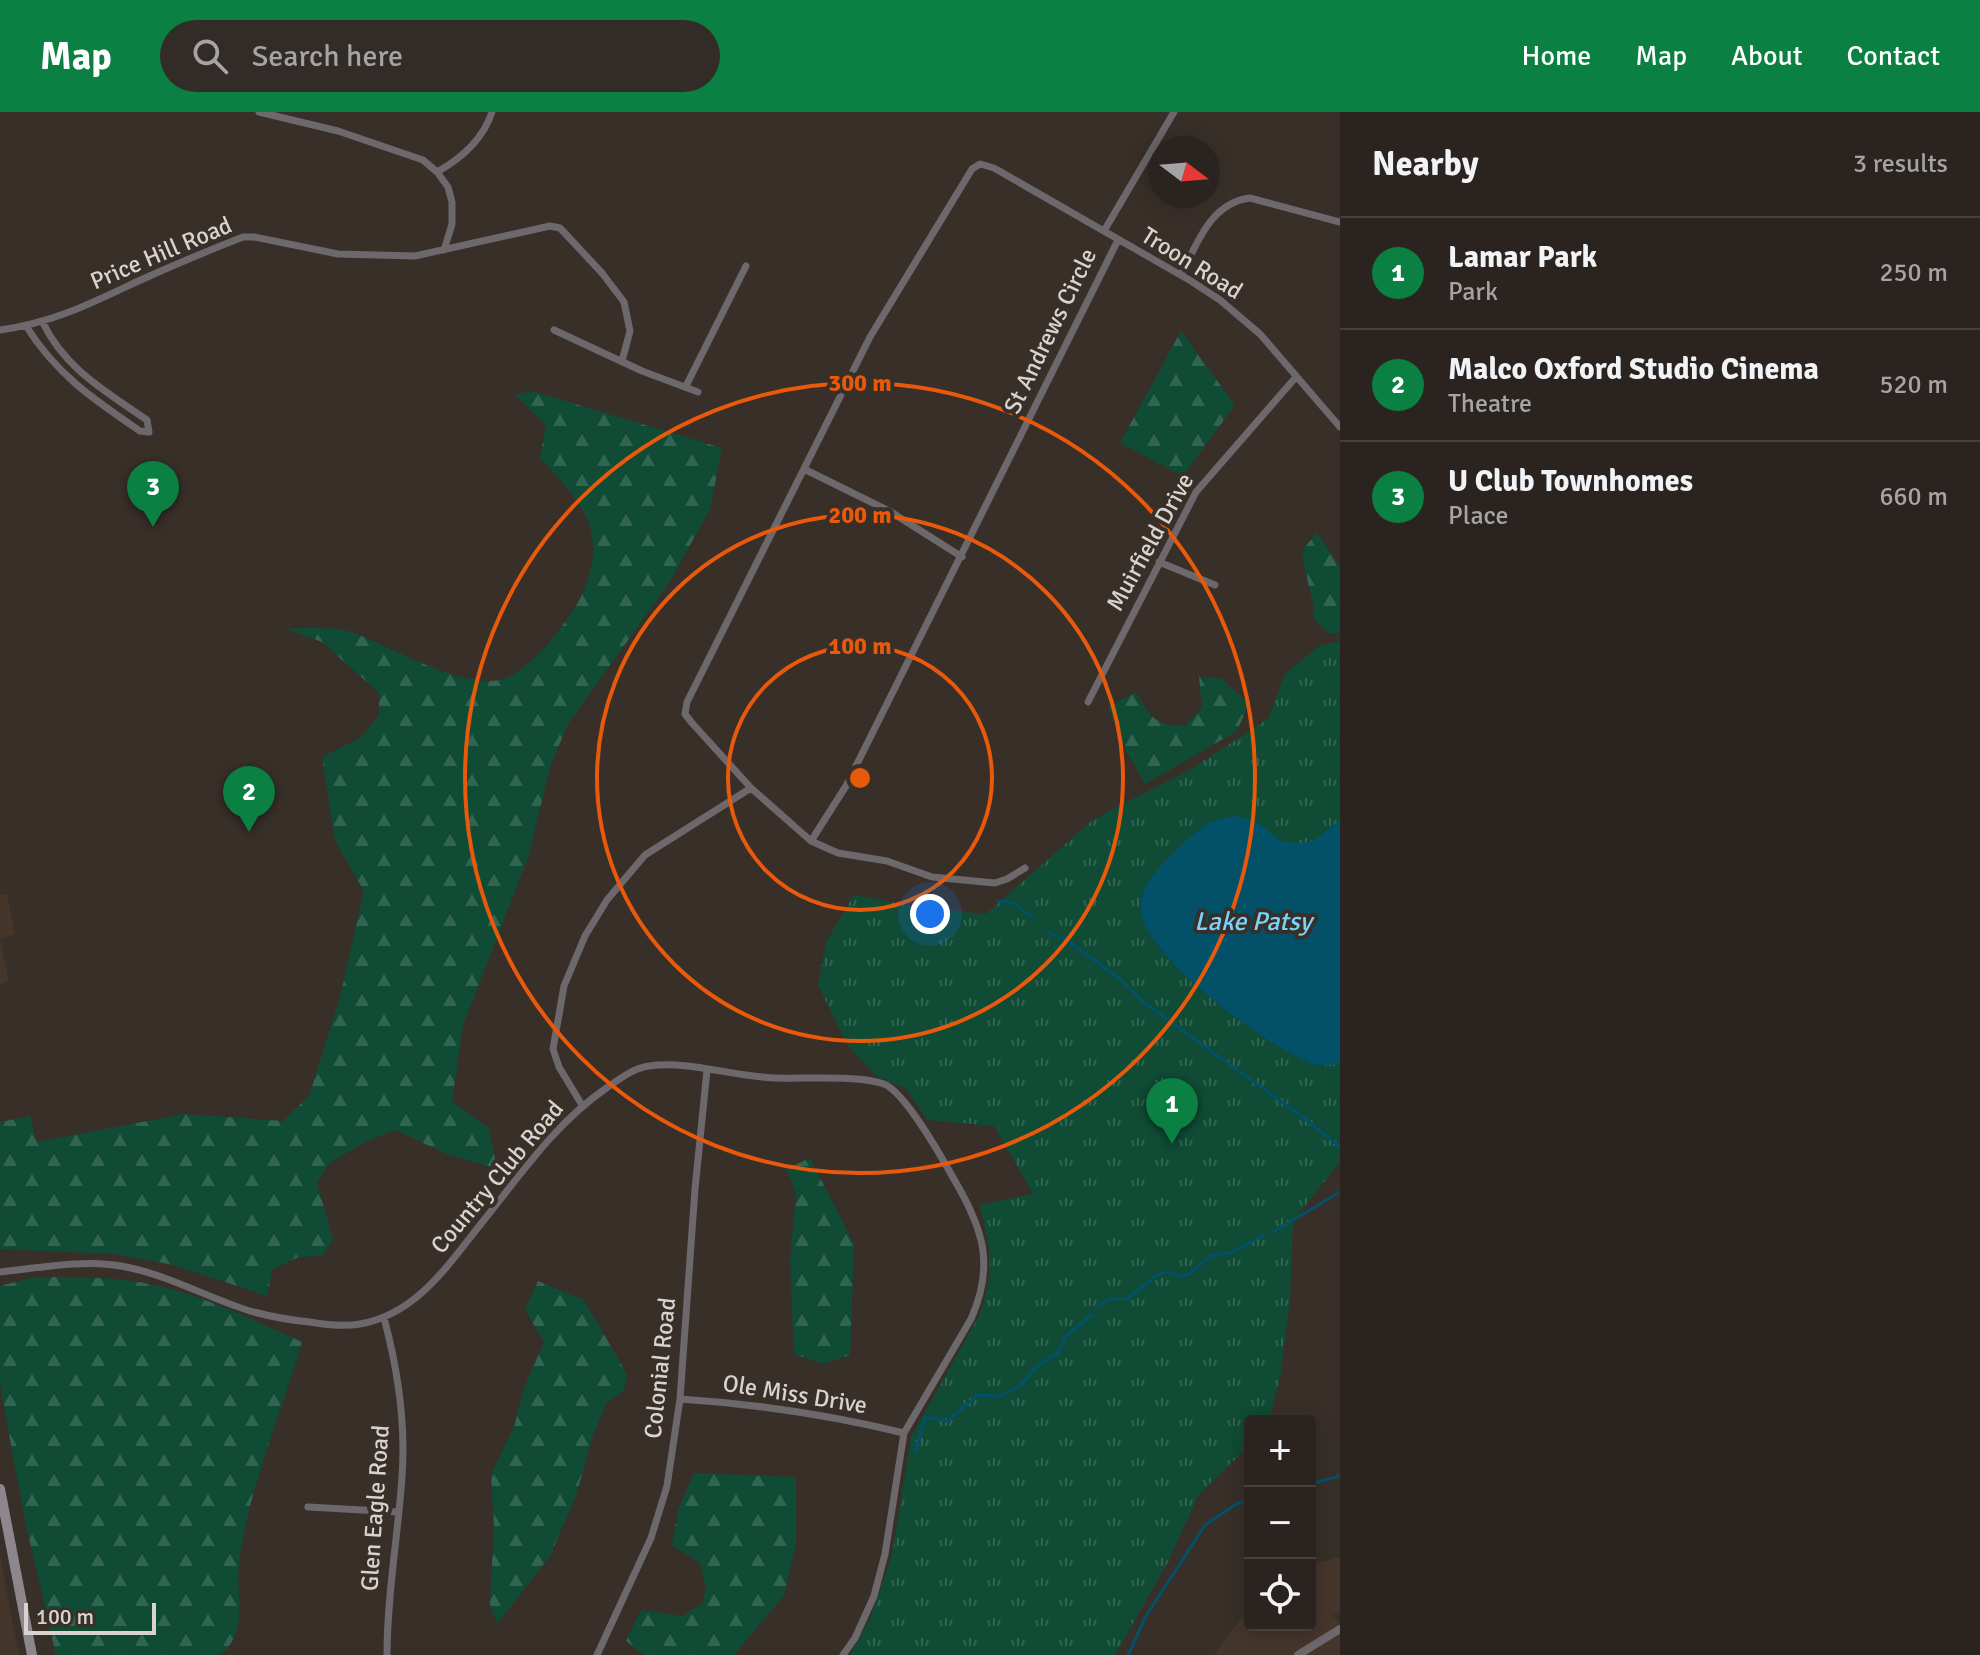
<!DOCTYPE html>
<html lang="en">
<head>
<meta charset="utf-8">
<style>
  :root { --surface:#2a231f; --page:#322b28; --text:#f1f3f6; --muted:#a5a4a4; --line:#46403d; --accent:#0b8043 }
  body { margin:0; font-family:Signika,sans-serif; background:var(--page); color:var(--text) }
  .controls { position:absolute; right:24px; bottom:24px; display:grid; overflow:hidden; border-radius:8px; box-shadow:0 4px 20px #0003 }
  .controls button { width:72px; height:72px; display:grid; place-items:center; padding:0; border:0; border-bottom:2px solid var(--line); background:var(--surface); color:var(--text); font:40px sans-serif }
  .compass { position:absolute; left:1148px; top:24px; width:72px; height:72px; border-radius:50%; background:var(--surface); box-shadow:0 4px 20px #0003; rotate:106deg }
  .scale { position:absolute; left:24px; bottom:20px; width:132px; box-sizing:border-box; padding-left:8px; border:4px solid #d9d3d0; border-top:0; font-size:22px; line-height:28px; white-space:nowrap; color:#d9d3d0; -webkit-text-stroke:6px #382f29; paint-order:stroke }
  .you { position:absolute; left:930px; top:802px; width:28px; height:28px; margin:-20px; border:6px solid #fff; border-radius:50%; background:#1a73e8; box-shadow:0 0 0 12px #1a73e833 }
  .badge { display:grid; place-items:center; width:52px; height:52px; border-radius:50%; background:var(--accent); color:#fff; font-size:26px; font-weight:700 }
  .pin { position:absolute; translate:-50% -66px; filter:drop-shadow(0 2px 4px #0008) }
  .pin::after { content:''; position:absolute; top:42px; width:28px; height:24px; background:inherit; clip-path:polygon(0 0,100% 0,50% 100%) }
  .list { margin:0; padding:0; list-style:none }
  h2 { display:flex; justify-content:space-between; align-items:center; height:104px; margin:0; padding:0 32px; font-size:34px }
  h2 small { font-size:26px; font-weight:400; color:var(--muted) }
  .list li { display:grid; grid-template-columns:52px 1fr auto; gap:24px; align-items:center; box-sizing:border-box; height:112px; padding:0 32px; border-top:2px solid var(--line) }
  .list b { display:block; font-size:30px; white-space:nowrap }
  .list p { margin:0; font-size:26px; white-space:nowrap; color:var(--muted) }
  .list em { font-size:26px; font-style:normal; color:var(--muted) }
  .icon { flex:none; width:44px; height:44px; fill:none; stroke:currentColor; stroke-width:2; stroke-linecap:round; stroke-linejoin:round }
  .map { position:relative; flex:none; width:1340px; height:1543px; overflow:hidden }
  header { display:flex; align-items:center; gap:48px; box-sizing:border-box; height:112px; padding:0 40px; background:var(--accent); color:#fff }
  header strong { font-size:38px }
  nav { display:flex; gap:44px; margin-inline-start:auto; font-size:28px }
  .search { width:560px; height:72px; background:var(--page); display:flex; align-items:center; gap:20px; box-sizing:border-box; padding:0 28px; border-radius:44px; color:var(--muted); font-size:30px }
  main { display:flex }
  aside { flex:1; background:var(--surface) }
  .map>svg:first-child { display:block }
  .built { fill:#45362c }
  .forest { fill:url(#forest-firs) }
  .park { fill:url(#park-tufts) }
  .water { fill:#035069 }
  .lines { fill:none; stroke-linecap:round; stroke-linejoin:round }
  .stream { stroke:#035069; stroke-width:3 }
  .minor { stroke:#6c686c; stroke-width:7 }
  .tertiary { stroke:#6c686c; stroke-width:8 }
  .secondary { stroke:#8d868c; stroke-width:10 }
  .ring { fill:none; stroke:#e8590c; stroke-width:4 }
  .labels { text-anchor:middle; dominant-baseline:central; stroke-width:8; stroke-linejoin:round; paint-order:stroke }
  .street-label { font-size:24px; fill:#d9d3d0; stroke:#382f29 }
  .water-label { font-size:26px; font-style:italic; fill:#7ad3fa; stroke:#382f29 }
  .centre { fill:#e8590c; stroke:#382f29; stroke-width:4 }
  .ring-label { font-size:24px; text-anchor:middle; font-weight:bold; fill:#e8590c; stroke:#382f29; stroke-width:8; stroke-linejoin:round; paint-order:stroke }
</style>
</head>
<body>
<header>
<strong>Map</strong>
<div class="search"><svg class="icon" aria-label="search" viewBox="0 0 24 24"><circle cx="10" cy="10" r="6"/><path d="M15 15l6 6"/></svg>Search here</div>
<nav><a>Home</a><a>Map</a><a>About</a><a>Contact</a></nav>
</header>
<main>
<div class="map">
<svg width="1340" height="1543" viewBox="0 0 1340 1543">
  <defs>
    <pattern id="forest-firs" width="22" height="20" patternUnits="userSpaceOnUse" patternTransform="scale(2)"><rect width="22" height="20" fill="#0f4b35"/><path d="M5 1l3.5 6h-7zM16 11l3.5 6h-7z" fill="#316451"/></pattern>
    <pattern id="park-tufts" width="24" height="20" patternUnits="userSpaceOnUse" patternTransform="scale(2)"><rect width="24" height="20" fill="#0f4b35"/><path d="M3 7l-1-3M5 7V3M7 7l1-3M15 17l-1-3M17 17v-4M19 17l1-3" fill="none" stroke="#316451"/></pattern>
  </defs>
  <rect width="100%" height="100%" fill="#382f29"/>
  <!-- built -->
  <path class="built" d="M7,782L15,822L0,827L9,869L0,872V783Z
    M0,1445L1,1449L19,1543H0Z
    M1340,1445V1499L1333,1503L1340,1514V1543H1214L1250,1495V1513H1310V1453Z"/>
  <!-- forest -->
  <path class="forest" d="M1181,219L1235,293L1183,364L1120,331Z
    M532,279L722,336L710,397L669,471L568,612L550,655L529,743L463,913L452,990L489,1016L497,1057L447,1042L395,1018L365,1030L328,1052L317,1071L333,1127L323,1143L296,1146L272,1158L267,1184L173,1153L115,1142L0,1137V1010L30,1004L37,1030L184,1002L283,1009L309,984L340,885L364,779L335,729L322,645L360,626L379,603V581L322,530L284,516C305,517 332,514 351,520C390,533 465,581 507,566C519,561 541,541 549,531C561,515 575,499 583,480C609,418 581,390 540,346L546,313L515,283Z
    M1317,420L1340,455V521H1328L1314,507C1314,483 1304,463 1302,439Z
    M1199,565L1221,566L1249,592L1237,619L1145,672L1127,640L1108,595L1136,580C1151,606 1154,613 1185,614L1202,595Z
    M810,1046L854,1132L850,1243L823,1252L794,1242L790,1147L796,1081L786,1057Z
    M33,1165C77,1165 121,1164 163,1175C211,1187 257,1210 302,1230C281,1303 249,1374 239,1451C235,1480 250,1523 219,1543H56L24,1404L0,1273V1174Z
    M538,1169L584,1188L627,1262L624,1279L607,1290L593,1323L576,1384L550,1444L497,1512L490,1493L494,1414L491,1362L514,1315L524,1276L544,1230L525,1198Z
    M694,1361L796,1365V1432L784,1483L734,1543H644L626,1529L641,1498L682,1504L702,1492L706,1477L700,1451L672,1433L678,1398Z"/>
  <!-- park -->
  <path class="park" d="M1340,529V1050L1293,1109L1290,1186L1280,1266L1269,1309H1250V1333L1199,1382L1168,1450L1115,1543H850L870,1507L892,1443L911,1325L978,1206C995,1163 992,1136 979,1093L1033,1082L994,1014L927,1008L907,977L876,964L848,934L818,873L826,830L854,783L924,796L986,802L1094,707L1191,657L1268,607L1285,562L1319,534Z"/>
  <!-- water -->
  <path class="water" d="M1237,704L1259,711L1279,728L1299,732L1313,729L1340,708V952C1331,952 1318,955 1310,951C1266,933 1155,852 1142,805C1135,780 1155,759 1172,743C1194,721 1205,707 1237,704Z"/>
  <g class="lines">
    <!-- stream -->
    <path class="stream" d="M998,789L1013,791L1033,805
      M1049,820L1065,827L1120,867L1146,892L1304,1006L1340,1035
      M1273,1120L1340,1080
      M1098,1195C1107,1186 1115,1186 1127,1187L1157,1163L1166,1160L1180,1164L1190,1162L1210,1144L1233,1140L1263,1123
      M915,1339L925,1305L947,1309L978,1283L1000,1284L1020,1274L1037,1254L1059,1240L1066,1224L1092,1203
      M1310,1372L1340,1364
      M1128,1543L1146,1504L1205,1413L1236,1392L1250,1388"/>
    <!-- minor -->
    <path class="minor" d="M259,0L338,19L423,48L437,60L448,75L452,90V112L444,138
      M437,60C462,46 483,28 492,0
      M1104,119L1174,0
      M1118,128L846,674L811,729L751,676L692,611L685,602L687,590L870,225L972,57L980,52L994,56L1191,169L1220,188L1260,222L1340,315
      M1181,163C1197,132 1210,91 1250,86L1340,110
      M26,214C57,263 93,287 140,319L149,320L147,308C105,279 64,256 42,209
      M0,218C51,211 88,193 134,171C169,155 207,139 243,125H254L338,142L415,144L550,114L560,116L602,161L624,190L630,219L622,249
      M554,218L642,259L698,280
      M686,274L746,154
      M804,357L891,400L962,445
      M1159,450L1215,473
      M1088,590L1196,380L1296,265
      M811,729L838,741L887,749L932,765L995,771L1007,767L1025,756
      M582,993L559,955L553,937L564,874L585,824L607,788L645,743L751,676
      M0,1160C38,1156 83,1147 121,1154C166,1162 204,1184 247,1198C267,1204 289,1208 310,1210C327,1213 343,1215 360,1212C418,1202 450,1150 484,1108C521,1062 556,1011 605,977C618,968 633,956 649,954C687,948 735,965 776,966C803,967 861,963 884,972C906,981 942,1046 955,1069C983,1117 995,1153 971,1207L904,1321L885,1442L874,1484L855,1526L843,1543
      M384,1206C398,1258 406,1310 402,1365C398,1424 387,1483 387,1543
      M680,1287C756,1292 830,1303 904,1321
      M308,1395L398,1400
      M597,1543L651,1426L667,1374L680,1287L695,1077L707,958"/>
    <!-- tertiary -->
    <path class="tertiary" d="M1298,1543L1340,1517"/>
    <!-- secondary -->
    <path class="secondary" d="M0,1377L32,1543"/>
  </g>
  <!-- distance rings -->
  <g class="ring">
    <circle cx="860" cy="666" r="132"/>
    <circle cx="860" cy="666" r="263"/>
    <circle cx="860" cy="666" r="395"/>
  </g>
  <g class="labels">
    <!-- street labels -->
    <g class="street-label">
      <text transform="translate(161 141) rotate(-23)">Price Hill Road</text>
      <text transform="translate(1192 151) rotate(32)">Troon Road</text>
      <text transform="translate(1050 219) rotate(-64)">St Andrews Circle</text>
      <text transform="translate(1150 430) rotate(-61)">Muirfield Drive</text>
      <text transform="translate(497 1065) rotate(-50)">Country Club Road</text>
      <text transform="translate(660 1256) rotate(-84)">Colonial Road</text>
      <text transform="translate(795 1282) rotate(9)">Ole Miss Drive</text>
      <text transform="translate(375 1396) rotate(-86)">Glen Eagle Road</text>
    </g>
    <!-- water labels -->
    <g class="water-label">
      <text x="1253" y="810">Lake Patsy</text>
    </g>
  </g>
  <circle cx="860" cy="666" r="12" class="centre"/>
  <g class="ring-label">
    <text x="860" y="279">300 m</text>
    <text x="860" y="411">200 m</text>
    <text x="860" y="542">100 m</text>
  </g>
</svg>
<div class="controls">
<button>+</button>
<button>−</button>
<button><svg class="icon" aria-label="locate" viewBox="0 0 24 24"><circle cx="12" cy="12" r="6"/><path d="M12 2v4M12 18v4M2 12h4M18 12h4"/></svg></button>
</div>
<svg class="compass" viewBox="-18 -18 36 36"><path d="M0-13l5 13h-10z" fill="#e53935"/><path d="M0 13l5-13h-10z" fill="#a5a4a4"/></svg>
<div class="scale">100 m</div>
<div class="you"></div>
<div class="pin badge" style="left:1172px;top:1032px">1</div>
<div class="pin badge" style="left:249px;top:720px">2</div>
<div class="pin badge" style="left:153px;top:415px">3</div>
</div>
<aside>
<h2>Nearby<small>3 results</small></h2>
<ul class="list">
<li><span class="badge">1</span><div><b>Lamar Park</b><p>Park</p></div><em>250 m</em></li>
<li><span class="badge">2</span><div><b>Malco Oxford Studio Cinema</b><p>Theatre</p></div><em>520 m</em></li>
<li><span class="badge">3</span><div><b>U Club Townhomes</b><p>Place</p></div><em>660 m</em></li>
</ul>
</aside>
</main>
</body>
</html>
